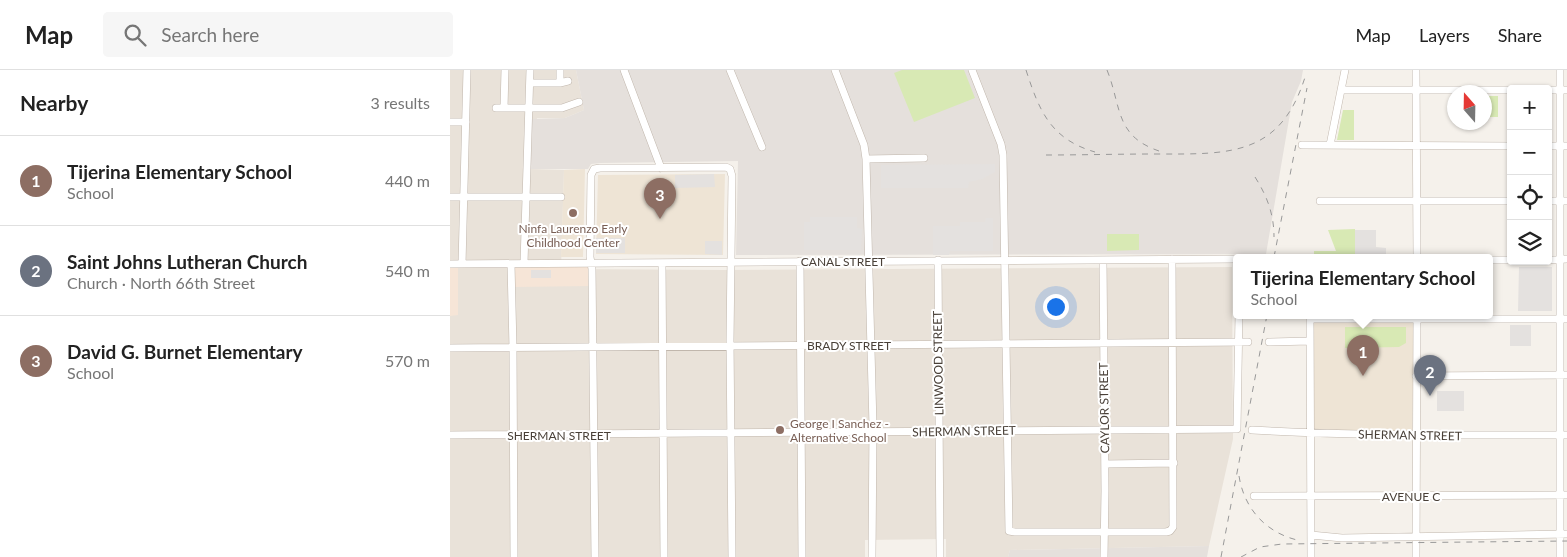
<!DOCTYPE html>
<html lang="en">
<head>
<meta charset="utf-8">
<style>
  :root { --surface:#fff; --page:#f6f6f6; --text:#222; --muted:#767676; --line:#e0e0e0; --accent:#f9221e }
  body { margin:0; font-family:Lato,sans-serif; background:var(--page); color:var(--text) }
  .controls { position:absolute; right:15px; top:15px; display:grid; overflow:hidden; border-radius:5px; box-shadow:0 1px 4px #0004 }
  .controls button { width:45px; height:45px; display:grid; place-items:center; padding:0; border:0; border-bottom:1px solid var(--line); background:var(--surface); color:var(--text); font:25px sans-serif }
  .compass { position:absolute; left:997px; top:15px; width:45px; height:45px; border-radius:50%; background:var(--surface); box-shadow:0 1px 4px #0004; rotate:340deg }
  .you { position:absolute; left:605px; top:236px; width:18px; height:18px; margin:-12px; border:4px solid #fff; border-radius:50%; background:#1a73e8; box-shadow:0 0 0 8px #1a73e833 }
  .badge { display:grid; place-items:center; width:32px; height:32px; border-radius:50%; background:var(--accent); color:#fff; font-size:16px; font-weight:700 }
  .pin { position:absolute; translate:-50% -41px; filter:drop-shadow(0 1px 2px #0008) }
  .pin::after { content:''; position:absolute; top:26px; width:18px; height:15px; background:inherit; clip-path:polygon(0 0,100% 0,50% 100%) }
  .popup { position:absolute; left:783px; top:184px; width:260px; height:65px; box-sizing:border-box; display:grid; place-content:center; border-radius:5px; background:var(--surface); filter:drop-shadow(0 1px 4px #0005); font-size:16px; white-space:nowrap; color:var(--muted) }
  .popup b { font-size:19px; color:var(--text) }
  .popup::after { content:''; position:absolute; left:50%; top:100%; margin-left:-10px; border:10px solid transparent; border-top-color:var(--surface) }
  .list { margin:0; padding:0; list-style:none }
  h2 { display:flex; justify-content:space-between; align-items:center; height:65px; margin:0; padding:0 20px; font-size:21px }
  h2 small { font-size:16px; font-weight:400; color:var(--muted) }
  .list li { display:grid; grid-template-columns:32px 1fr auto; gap:15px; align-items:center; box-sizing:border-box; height:90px; padding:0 20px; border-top:1px solid var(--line) }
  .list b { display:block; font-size:19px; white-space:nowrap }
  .list p { margin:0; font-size:16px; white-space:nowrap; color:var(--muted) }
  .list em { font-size:16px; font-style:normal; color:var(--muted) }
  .icon { flex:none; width:28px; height:28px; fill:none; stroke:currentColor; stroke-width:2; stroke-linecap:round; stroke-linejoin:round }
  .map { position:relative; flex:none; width:1117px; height:487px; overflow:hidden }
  header { display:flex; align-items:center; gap:30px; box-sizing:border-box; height:70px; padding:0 25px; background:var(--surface); border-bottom:1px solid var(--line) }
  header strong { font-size:24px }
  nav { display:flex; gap:28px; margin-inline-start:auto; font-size:18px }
  .search { width:350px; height:45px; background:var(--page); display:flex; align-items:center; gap:12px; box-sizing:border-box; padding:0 18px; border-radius:5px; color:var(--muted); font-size:19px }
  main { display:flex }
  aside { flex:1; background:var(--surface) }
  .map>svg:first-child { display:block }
  .residential { fill:#e9e2d9 }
  .commercial { fill:#f6e5d7 }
  .industrial { fill:#e5e0dc }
  .education { fill:#eee4d5 }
  .green { fill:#d8e9b4 }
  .parking { fill:#e4e1df }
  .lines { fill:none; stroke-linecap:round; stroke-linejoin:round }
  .minor-casing { stroke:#c1b7ad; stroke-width:8 }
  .minor { stroke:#fff; stroke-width:7 }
  .rail { stroke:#999; stroke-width:1; stroke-dasharray:6 6; stroke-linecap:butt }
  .education-dot { fill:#8d6e63; stroke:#fff; stroke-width:2 }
  .labels { text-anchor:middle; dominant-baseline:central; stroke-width:4; stroke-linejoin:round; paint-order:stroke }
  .education-label { font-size:12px; fill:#785e54; stroke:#fff }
  .street-label { font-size:12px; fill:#494038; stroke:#fff }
</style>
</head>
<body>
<header>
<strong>Map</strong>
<div class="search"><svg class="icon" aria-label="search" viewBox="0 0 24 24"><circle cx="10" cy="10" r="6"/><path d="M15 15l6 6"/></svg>Search here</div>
<nav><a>Map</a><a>Layers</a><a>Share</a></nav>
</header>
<main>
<aside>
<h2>Nearby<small>3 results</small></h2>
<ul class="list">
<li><span class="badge" style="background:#8d6e63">1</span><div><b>Tijerina Elementary School</b><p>School</p></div><em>440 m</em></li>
<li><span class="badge" style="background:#6b7280">2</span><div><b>Saint Johns Lutheran Church</b><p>Church · North 66th Street</p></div><em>540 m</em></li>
<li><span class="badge" style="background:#8d6e63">3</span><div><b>David G. Burnet Elementary</b><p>School</p></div><em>570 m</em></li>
</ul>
</aside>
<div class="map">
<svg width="1117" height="487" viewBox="0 0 1117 487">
  <rect width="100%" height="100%" fill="#f5f1eb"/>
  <!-- residential -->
  <path class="residential" d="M0,0H126L134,40L115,48H87L81,99L114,100L111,199L273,200L782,197L783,369L759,476L560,480L558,487H496V469L415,470V487H0Z"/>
  <!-- commercial -->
  <path class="commercial" d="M64,197H140V216L64,217Z
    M0,198H8V245L0,246Z"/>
  <!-- industrial -->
  <path class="industrial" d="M126,0H853L851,11L842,32L816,184L286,185L288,91L150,93L141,94L138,99H81L82,49L115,48L134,40Z
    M759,476L757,487H558L560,480Z"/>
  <!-- education -->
  <path class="education" d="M135,99L133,187H111L114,100Z
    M275,104L273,185L146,184L148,105Z
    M862,252H964L962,363L863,361Z"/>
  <!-- green -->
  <path class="green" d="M452,0H514L525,28L464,52L444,3Z
    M1037,26H1048V47H1037Z
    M893,40H904V70H887Z
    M905,159V184H864V181H886L878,160Z
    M657,164H689V180L657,181Z
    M895,257H956V273L949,277L895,278Z"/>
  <!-- parking -->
  <path class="parking" d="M545,94V102L532,109L519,112L518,118H431V95Z
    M264,104L265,117L225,118V105Z
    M1098,137H1102V182H1098Z
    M360,147H407V158L412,159L411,180H354V152H360Z
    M536,148H543V181H500L499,185H483V156H510V152H535Z
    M905,160H926V177L936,178V184H905Z
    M146,168H175V183H146Z
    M255,171H272V185L255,184Z
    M1069,197H1102V241H1068Z
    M81,200H101V208H81Z
    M1060,255H1081V276H1060Z
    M987,321H1014V341H987Z"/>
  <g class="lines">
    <!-- minor casing -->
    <g class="minor-casing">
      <path id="minor" d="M110,0V13
        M174,0L211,98
        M280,0L312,77
        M385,0L414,75L416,89L423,356L422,487
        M522,0L551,74L553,85L559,461L565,462H716L720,461L723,457L722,189
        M966,0L967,187
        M1110,0V487
        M80,13H110L118,11
        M891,20H1061
        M1098,20H1117
        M46,38H112L129,32
        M54,38L55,0
        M0,52H16
        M852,75L1061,76
        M880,75L895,0
        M1098,76H1117
        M416,89L474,88
        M0,127H111
        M870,131H1061
        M1098,131H1117
        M488,190L490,487
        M653,190L655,421L654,487
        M1039,190H1061
        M1098,190L1117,189
        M350,191L352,487
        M74,193L80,0
        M212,193L214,487
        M0,194L787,189
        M12,194L17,0
        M61,194L63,278L64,487
        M860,245L861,487
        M860,249H1117
        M819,272L860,271
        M0,278L798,272
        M966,306L1117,305
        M802,360C907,366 1012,365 1117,365
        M0,365L787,359L789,245
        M655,394L724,393
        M804,426L1117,425
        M861,465L892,468L1117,464
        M145,487L142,199L140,187L141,105L144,99L150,98L276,97L280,99L282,106L280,271L282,487
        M966,487L967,245"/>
    </g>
    <!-- minor -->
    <use href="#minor" class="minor"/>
    <!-- rail -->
    <path class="rail" d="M576,0C589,40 600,69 645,82
      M657,0C672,37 664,67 712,82
      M596,85C632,85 668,84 704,84C778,84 831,88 856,4
      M805,107C817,126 824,144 824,167
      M824,187L857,18
      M789,406C794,438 815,462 847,470
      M771,487L817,245
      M791,487L810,477L832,474L1117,471"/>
  </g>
  <!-- markers -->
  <g class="education-dot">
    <circle cx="123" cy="143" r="5"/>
    <circle cx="330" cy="360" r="5"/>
  </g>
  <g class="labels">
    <!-- education labels -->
    <g class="education-label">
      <text x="123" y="158">Ninfa Laurenzo Early<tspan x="123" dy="14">Childhood Center</tspan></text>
      <text x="340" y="353" text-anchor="start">George I Sanchez -<tspan x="340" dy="14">Alternative School</tspan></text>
    </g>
    <!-- street labels -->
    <g class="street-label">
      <text x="393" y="191">CANAL STREET</text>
      <text x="399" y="275">BRADY STREET</text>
      <text transform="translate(488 293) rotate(-91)">LINWOOD STREET</text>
      <text transform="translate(654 338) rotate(-91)">CAYLOR STREET</text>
      <text transform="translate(514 361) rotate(-1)">SHERMAN STREET</text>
      <text x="109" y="365">SHERMAN STREET</text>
      <text transform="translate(960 365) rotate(1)">SHERMAN STREET</text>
      <text x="961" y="426">AVENUE C</text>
    </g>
  </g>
</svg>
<div class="controls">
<button>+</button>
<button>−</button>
<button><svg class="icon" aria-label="locate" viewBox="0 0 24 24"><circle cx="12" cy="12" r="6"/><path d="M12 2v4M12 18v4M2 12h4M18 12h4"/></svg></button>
<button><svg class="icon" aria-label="layers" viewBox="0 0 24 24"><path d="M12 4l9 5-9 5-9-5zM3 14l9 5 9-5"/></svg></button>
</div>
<svg class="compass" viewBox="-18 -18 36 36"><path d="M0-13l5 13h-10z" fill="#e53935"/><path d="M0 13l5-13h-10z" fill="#767676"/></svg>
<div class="you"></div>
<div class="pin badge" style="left:913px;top:306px;background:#8d6e63">1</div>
<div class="popup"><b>Tijerina Elementary School</b>School</div>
<div class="pin badge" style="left:980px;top:326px;background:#6b7280">2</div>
<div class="pin badge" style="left:210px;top:149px;background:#8d6e63">3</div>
</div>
</main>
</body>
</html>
